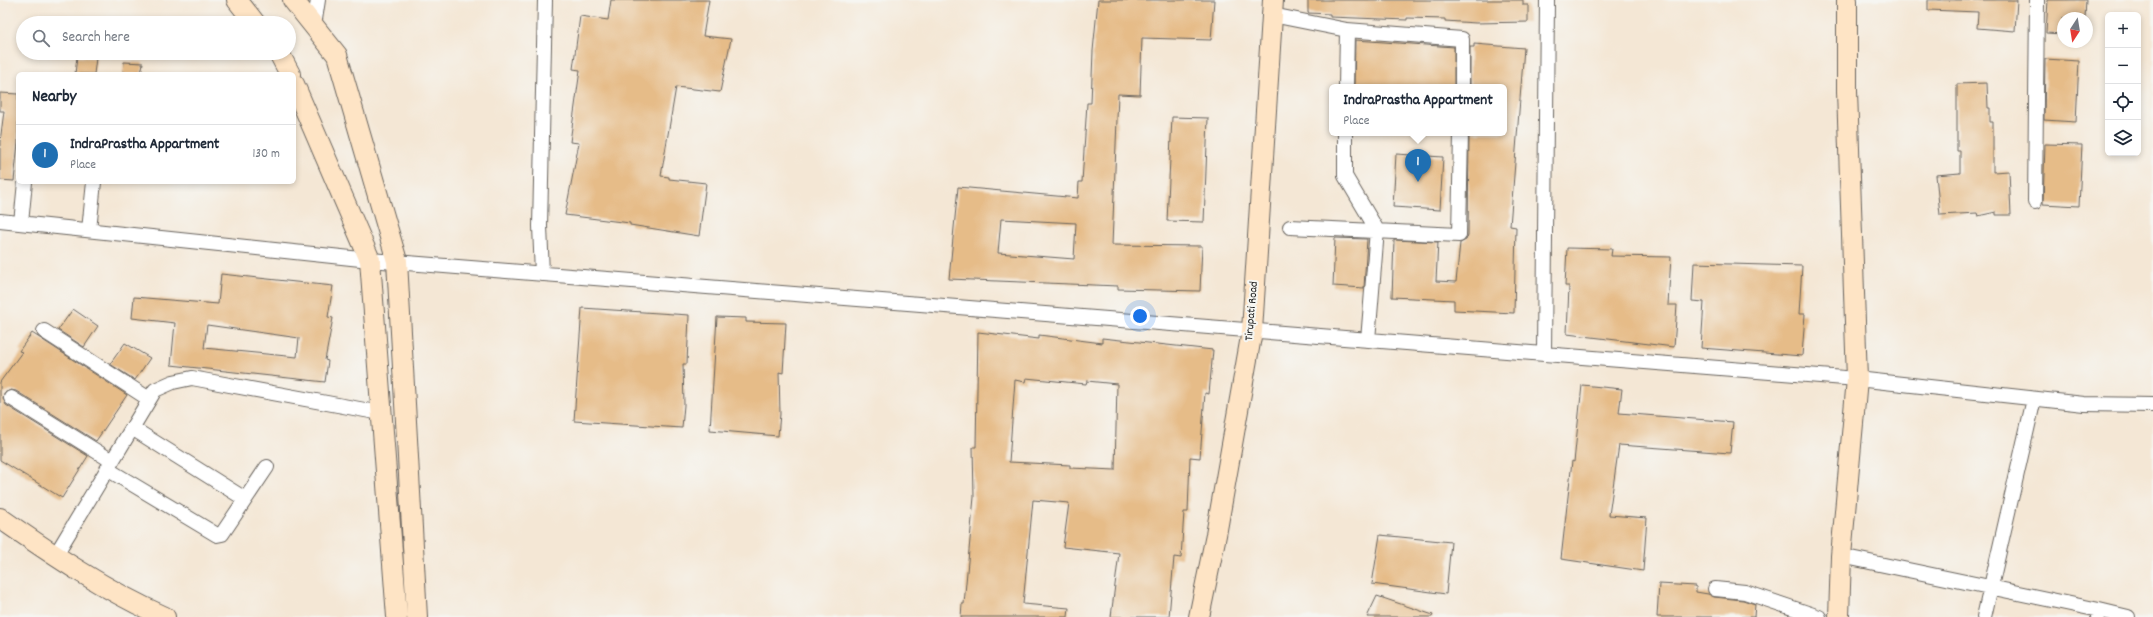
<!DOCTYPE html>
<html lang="en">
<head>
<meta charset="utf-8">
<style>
  :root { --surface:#fff; --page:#f2f2f3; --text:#1f2937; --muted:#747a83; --line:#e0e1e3; --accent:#1f6fb2 }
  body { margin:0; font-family:Dekko,sans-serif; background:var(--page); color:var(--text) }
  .controls { position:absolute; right:12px; top:12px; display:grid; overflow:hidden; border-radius:6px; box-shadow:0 2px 6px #0003 }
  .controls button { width:36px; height:36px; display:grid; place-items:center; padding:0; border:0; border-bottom:1px solid var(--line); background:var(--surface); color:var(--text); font:20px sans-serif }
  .compass { position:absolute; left:2057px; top:12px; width:36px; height:36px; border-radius:50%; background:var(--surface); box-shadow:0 2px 6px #0003; rotate:192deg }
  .you { position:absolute; left:1140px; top:316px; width:14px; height:14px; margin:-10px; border:3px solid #fff; border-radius:50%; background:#1a73e8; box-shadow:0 0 0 6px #1a73e833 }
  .badge { display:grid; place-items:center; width:26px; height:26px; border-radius:50%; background:var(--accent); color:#fff; font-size:13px; font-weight:700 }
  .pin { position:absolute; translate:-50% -33px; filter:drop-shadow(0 1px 2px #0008) }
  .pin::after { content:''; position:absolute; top:21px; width:14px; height:12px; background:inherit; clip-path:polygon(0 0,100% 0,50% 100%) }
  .popup { position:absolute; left:1329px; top:84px; width:178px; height:52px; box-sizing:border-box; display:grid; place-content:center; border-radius:6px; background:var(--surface); filter:drop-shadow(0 1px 3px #0005); font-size:13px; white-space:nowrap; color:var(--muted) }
  .popup b { font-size:15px; color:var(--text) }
  .popup::after { content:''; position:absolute; left:50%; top:100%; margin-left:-8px; border:8px solid transparent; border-top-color:var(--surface) }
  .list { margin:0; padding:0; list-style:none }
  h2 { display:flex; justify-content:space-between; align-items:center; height:52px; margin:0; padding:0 16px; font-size:17px }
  h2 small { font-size:13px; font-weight:400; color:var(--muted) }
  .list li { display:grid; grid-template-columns:26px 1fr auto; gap:12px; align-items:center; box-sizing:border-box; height:60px; padding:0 16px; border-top:1px solid var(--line) }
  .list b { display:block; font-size:15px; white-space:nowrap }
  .list p { margin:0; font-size:13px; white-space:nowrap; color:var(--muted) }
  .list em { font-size:13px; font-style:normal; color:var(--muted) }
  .icon { flex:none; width:22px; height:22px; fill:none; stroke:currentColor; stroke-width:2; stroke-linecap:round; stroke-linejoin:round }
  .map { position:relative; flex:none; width:2153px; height:617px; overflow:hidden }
  .search { position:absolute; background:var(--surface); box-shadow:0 2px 6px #0003; left:16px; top:16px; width:280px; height:44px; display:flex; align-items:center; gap:10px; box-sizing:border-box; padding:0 14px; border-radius:22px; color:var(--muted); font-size:15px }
  .panel { position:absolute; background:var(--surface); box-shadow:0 2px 6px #0003; left:16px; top:72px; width:280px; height:112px; border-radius:6px }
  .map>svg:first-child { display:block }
  .building { fill:#e6bc88; fill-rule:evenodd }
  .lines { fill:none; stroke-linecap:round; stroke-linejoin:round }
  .street-casing { stroke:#68635d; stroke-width:16 }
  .secondary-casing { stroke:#68635d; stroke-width:22 }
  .street { stroke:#fff; stroke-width:14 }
  .secondary { stroke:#fee4c5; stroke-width:20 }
  .labels { text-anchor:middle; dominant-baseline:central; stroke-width:4; stroke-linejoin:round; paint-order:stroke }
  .street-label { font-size:12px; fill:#1c1c1c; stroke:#f6f6f2 }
</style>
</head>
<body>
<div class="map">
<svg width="2153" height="617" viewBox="0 0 2153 617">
  <rect width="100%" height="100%" fill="#f6f6f2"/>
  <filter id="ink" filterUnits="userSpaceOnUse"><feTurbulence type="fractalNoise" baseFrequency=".025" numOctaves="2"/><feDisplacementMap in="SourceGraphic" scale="8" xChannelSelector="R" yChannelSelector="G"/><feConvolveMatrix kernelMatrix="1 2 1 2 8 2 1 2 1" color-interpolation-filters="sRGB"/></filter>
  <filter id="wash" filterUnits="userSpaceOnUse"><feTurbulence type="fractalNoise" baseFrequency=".012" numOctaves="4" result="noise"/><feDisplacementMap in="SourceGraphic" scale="16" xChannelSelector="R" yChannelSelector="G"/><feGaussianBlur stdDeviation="0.9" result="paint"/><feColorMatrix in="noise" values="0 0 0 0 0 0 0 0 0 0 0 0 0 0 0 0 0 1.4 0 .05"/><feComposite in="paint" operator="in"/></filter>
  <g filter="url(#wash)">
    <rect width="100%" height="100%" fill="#f4e7d5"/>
    <g id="blocks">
      <!-- building -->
      <path class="building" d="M611,0H709L703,36L731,39L720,92L676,87L661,176L669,177V179L706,183L699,236L630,225V223L565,215L579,143L570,142L580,70L573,69L580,16L608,20Z
        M1098,0H1214L1211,40L1142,38L1140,95L1118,94L1112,245L1202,246L1200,291L1118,289V286L949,279L958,187L1078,198L1079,182H1082L1087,103H1091L1093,51ZM1001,219L1076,223L1074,259L998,253Z
        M1308,0H1523V5H1528V22L1476,23L1445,21V19L1407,18V20L1330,17V14L1308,13Z
        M1928,0H2017L2015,31L1977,28L1978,12L1928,10Z
        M2048,0H2086L2085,18H2063V34L2046,33Z
        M1355,40L1454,47V87H1354Z
        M1474,44L1524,48L1510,226L1516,227L1514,313L1454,310V300L1392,297L1394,240L1438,242L1436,281L1456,282L1460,243L1466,240L1468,235L1469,133H1504V87H1470V47H1474Z
        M77,57L96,58L94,74H75Z
        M2045,59L2079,61L2076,122L2044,120Z
        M124,62L143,63L141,74H123Z
        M1987,83L1988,108H1990V122H1993V172L2009,171L2011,215H1996V212L1978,216L1977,213L1940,215L1936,175L1960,173V151H1957V84Z
        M0,93L18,94V143L14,181L0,180V142L4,111H0Z
        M1172,117L1208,118L1204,222L1167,221Z
        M2045,144L2082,145L2079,206L2043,204Z
        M1396,154L1443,157L1440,210L1393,207Z
        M1335,238L1367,239L1364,288L1333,286Z
        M1567,248L1612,249L1611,256L1671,257L1668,305H1677L1674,347L1567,334L1569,286H1565Z
        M1694,263L1802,266L1799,314H1805L1802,356L1701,348L1704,302L1692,301Z
        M221,274L333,286L328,317L333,318L325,360L328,361L325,382L171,365L175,323L132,318L134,297L218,304ZM207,325L299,338L297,357L204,348Z
        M582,308L689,315L687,364H683L684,405L682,428L574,421Z
        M73,309L98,326L84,347L58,330Z
        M717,317L746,318V322L786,323L783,373L779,372L780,414L778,436L710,430Z
        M978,332L1039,339V335L1102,343V338L1213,350L1209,394L1205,393L1200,458L1190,457L1188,512H1184L1181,558L1174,557L1169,617H1111L1119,553L1063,547L1069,503L1033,500L1023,604L1069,608L1068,617H961L962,604H964L974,497L973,447H976ZM1026,378L1086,384L1087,381L1117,384L1115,470L1070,468V465L1009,462L1015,380L1025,382Z
        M32,333L127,395L96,441L16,391L11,390L4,393L3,398L6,405L88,456L62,498L0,460V382L22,352L19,351Z
        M125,343L150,358L135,380L110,364Z
        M1582,385L1622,389L1619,413L1733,422L1730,453L1619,445L1609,515L1647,518L1643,571L1561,559L1572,461L1574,462Z
        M1380,535L1451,542L1446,594L1372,584Z
        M1659,584L1696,586V592L1708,594L1714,597L1743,600L1755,604L1754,617H1657Z
        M1377,596L1433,615L1432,617H1367Z"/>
    </g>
  </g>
  <g filter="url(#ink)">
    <use href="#blocks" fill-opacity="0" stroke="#68635d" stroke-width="1"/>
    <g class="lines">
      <!-- street casing -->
      <g class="street-casing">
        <path id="street" d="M1272,15L1347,30
          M314,26L318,0
          M1346,87L1347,30L1462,39V87
          M1345,133V176L1377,230L1368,340
          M2035,202L2037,0
          M0,221L370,260L1857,379L2084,404L2153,405
          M21,223L25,182
          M1290,227L1459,235L1461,133
          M89,230L94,182
          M542,274L540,226L545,0
          M44,331L149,399
          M1544,354L1547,0
          M11,398L112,461
          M132,428L245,499
          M107,469L217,535L222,534L267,467
          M55,556L155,390L173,382L192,378L381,413
          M1841,556L2099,610L2098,617
          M1715,589L1745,592L1819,617
          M2099,610L2128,617
          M1984,617L2034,399"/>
      </g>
      <!-- secondary casing -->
      <g class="secondary-casing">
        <path id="secondary" d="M237,0L255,23
          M293,0L337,55L397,261L417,617
          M279,53L290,74
          M294,84L370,260L397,617
          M0,518C53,555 106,591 165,617
          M1199,617L1216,535L1252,331L1273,0
          M1839,617L1841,556L1857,379L1847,91V0"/>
      </g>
      <!-- street -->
      <use href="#street" class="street"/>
      <!-- secondary -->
      <use href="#secondary" class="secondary"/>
    </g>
  </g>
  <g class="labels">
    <!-- street labels -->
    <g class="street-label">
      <text transform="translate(1252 311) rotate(-85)">Tirupati Road</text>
    </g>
  </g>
</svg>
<div class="controls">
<button>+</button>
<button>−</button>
<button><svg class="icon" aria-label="locate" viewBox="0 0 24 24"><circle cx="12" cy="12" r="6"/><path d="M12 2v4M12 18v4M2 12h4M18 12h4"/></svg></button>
<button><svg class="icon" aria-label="layers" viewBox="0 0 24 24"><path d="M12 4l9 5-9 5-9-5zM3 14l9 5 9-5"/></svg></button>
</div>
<svg class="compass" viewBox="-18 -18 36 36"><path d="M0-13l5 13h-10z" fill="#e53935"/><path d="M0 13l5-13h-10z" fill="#747a83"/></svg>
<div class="you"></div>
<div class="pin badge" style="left:1418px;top:182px">1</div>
<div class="popup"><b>IndraPrastha Appartment</b>Place</div>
<div class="search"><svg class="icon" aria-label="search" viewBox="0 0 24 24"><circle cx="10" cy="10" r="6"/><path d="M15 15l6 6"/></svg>Search here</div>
<section class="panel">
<h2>Nearby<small></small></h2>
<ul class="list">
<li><span class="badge">1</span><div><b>IndraPrastha Appartment</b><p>Place</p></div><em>130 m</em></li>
</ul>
</section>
</div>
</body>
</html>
